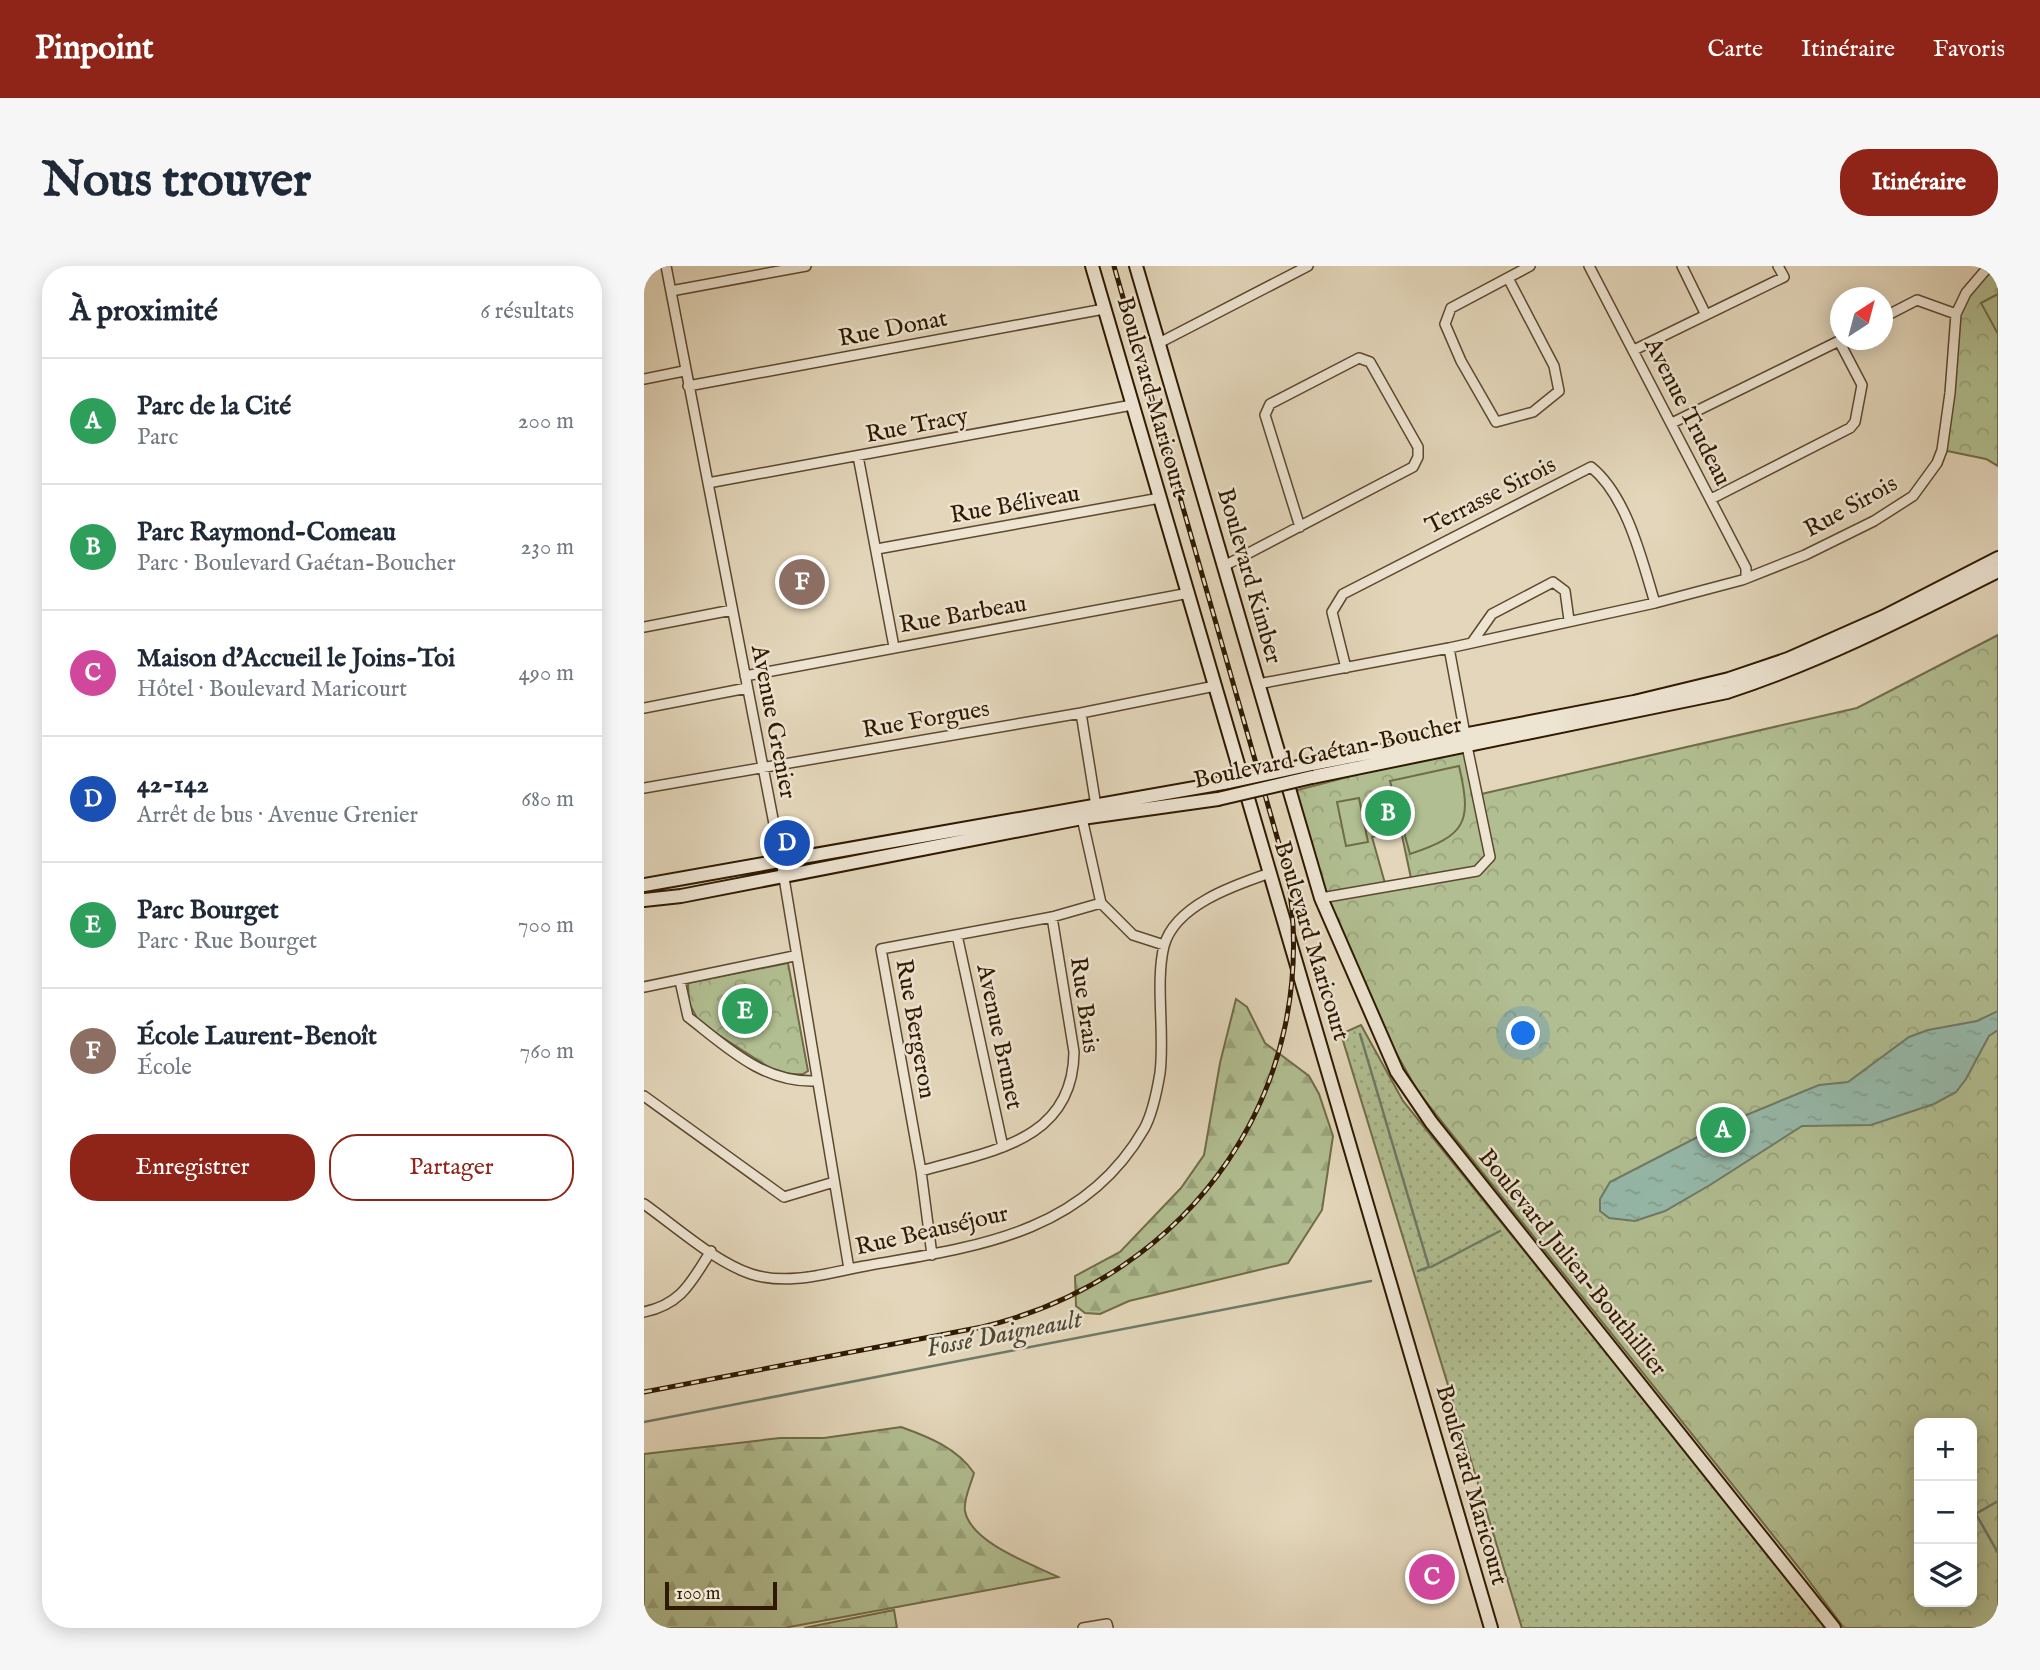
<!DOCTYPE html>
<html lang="fr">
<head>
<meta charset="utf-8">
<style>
  :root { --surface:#fff; --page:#f6f6f7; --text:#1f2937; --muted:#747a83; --line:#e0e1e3; --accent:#8f2418 }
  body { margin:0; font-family:"IM FELL English",serif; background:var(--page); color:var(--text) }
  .controls { position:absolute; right:21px; bottom:21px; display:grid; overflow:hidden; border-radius:14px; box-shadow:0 4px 18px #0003 }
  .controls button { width:63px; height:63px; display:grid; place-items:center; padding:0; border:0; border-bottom:2px solid var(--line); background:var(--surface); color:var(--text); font:35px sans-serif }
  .compass { position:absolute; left:1186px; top:21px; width:63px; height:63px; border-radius:50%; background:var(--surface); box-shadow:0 4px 18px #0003; rotate:36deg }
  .scale { position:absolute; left:21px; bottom:18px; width:112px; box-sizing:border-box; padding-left:7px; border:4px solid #2f1900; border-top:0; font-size:19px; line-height:24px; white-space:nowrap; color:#2f1900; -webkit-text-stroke:5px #ede4d2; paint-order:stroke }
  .you { position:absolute; left:880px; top:768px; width:24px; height:24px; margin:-18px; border:5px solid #fff; border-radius:50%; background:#1a73e8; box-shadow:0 0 0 10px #1a73e833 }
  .badge { display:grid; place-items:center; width:46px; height:46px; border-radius:50%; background:var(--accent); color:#fff; font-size:23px; font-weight:700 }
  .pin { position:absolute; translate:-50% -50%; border:4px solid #fff; box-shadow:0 2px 7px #0006 }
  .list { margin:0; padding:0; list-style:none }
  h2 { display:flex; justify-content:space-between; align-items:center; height:91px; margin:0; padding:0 28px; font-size:30px }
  h2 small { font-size:23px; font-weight:400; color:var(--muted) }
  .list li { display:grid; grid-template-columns:46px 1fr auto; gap:21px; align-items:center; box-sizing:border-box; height:126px; padding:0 28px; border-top:2px solid var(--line) }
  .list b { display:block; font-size:26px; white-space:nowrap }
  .list p { margin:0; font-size:23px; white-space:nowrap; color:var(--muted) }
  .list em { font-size:23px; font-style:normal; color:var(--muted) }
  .actions { display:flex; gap:14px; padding:21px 28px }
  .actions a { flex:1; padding:16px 0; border:2px solid var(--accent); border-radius:28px; text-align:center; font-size:24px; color:var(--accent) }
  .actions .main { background:var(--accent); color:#fff }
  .icon { flex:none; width:38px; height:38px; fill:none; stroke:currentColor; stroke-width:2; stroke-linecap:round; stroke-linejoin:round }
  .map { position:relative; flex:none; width:1354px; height:1362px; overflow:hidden; border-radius:28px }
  header { display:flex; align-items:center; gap:42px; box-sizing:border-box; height:98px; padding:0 35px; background:var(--accent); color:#fff }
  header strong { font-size:33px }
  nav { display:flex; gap:38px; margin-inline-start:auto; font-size:24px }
  .intro { display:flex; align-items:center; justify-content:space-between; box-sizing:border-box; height:168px; padding:0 42px }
  h1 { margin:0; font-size:49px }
  .button { padding:18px 32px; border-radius:28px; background:var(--accent); color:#fff; font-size:24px; font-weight:700 }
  main { display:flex; gap:42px; padding:0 42px }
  aside { flex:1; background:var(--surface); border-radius:28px; box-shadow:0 4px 18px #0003 }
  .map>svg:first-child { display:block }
  .grass { fill:url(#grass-dots); stroke:#706c48; stroke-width:2 }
  .forest { fill:url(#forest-firs); stroke:#706c48; stroke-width:2 }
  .park { fill:url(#park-crowns); stroke:#706c48; stroke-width:2; fill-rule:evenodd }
  .garden { fill:#b1be91; stroke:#706c48; stroke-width:2 }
  .water { fill:url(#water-ripples); stroke:#6d7a67; stroke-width:2 }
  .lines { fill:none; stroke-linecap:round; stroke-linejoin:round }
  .stream { stroke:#6d7a67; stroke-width:2.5 }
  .street-casing { stroke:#5c482e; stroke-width:12 }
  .secondary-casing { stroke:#2f1900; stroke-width:16 }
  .street { stroke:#ede4d2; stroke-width:9 }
  .secondary { stroke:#ede4d2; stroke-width:12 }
  .rail-casing { stroke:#2f1900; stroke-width:5 }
  .rail { stroke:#ede4d2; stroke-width:2.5; stroke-dasharray:8; stroke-linecap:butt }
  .secondary-bridge-casing { stroke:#2f1900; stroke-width:16; stroke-linecap:butt }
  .secondary-bridge { stroke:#ede4d2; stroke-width:12 }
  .labels { text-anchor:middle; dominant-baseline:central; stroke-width:5; stroke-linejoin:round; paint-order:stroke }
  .street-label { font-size:24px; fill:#2f1900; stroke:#ede4d2 }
  .water-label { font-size:26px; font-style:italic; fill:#4e4933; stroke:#ede4d2 }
</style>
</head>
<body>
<header>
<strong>Pinpoint</strong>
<nav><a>Carte</a><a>Itinéraire</a><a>Favoris</a></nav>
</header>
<div class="intro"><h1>Nous trouver</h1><a class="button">Itinéraire</a></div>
<main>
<aside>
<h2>À proximité<small>6 résultats</small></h2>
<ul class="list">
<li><span class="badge" style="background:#2e9e5b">A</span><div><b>Parc de la Cité</b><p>Parc</p></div><em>200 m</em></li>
<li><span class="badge" style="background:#2e9e5b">B</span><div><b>Parc Raymond-Comeau</b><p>Parc · Boulevard Gaétan-Boucher</p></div><em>230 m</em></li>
<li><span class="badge" style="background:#d1479c">C</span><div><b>Maison d'Accueil le Joins-Toi</b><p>Hôtel · Boulevard Maricourt</p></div><em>490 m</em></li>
<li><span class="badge" style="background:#1a4fb4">D</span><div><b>42-142</b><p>Arrêt de bus · Avenue Grenier</p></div><em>680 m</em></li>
<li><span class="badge" style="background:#2e9e5b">E</span><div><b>Parc Bourget</b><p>Parc · Rue Bourget</p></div><em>700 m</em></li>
<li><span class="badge" style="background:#8d6e63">F</span><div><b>École Laurent-Benoît</b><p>École</p></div><em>760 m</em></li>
</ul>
<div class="actions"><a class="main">Enregistrer</a><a>Partager</a></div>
</aside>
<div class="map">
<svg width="1354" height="1362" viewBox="0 0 1354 1362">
  <defs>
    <pattern id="grass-dots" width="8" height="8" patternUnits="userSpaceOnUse" patternTransform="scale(1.75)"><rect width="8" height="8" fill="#b1be91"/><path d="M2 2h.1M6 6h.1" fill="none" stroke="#99a37b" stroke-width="1.8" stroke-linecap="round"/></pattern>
    <pattern id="forest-firs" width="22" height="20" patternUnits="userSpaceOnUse" patternTransform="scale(1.75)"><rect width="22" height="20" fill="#b1be91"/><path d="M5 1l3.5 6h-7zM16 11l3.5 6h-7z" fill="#99a37b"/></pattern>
    <pattern id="park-crowns" width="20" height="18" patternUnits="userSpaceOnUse" patternTransform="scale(1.75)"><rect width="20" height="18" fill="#b1be91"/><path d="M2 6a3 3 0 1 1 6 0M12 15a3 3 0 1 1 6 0" fill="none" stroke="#99a37b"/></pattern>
    <pattern id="water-ripples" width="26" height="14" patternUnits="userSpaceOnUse" patternTransform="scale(1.75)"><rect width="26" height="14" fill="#96baab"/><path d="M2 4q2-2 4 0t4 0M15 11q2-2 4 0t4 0" fill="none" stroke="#829f91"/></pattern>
  </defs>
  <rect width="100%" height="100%" fill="#e3d6ba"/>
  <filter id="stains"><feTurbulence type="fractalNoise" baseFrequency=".00286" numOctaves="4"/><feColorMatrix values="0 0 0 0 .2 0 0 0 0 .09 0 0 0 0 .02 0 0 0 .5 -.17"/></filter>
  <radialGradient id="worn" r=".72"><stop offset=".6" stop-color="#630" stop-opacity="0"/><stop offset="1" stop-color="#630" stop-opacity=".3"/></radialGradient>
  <!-- grass -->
  <path class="grass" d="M717,759L759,835L1185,1362H878L697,768Z"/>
  <!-- forest -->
  <path class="forest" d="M592,733L603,741L621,777L665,810L675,828L689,870L678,944L644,997L485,1035L456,1048L441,1047L432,1040L431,1010L476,986L537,922L560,889L576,797Z
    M257,1161C285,1171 313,1182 330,1207C327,1218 319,1234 321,1245C327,1277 388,1298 414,1311L140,1362H0V1188L136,1172H180Z"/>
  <!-- park -->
  <path class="park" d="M1345,0H1354V200L1342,193L1298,184L1312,48Z
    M1354,369V1362H1200L1160,1308L774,826L741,767L677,632L646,526L823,480L833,529L1213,442ZM757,565L768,617L742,621L728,571ZM1275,1157H1328V1336H1275Z
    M144,697L164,805L159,808L137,809L73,768L54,754L45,737L44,717Z
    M250,1344L253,1362H160Z"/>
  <!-- garden -->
  <path class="garden" d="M1354,28V68L1337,37Z
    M815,500C828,556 823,569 766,588L746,515Z
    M715,532L724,576L702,580L693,536Z"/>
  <!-- water -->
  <path class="water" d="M1354,745V764L1345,770L1322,813L1312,826L1290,838L1227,859L1158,860L1066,919L1021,945L991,955L965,952L956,945V933L966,916L1071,862L1175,819L1204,816L1265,771L1284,764L1333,755Z"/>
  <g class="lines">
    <!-- stream -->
    <path class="stream" d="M716,768L785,1001L774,1005
      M787,1001L856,965
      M0,1156L727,1015
      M1332,1248L1354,1287
      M1328,1250L1354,1235"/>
    <!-- street casing -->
    <g class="street-casing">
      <path id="street" d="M22,0L137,594L205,1003
        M945,0L1102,302V312
        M1038,0L1062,49
        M864,12L910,100L915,125L889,146L852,156L817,95L801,58L807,42L886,0
        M27,25L162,0
        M1238,52L1273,34L1312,48
        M515,77L664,0
        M990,84L1140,11L1134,0
        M0,113L40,105
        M44,120L460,43
        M1028,157L1197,74
        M214,190L250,381
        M64,217L488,139
        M1067,233L1206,162L1211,156L1218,119L1195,75
        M233,283L516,232
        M580,300L769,201L774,191V181L726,96L715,92L626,138L621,149L656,261
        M0,361L88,344
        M829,375L848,348L909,316L921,325L925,354
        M805,382L821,468
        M702,402L688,346L699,328L947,201C983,230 998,294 1011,337
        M101,410L545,327
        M614,418L805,382L1011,337L1098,314L1161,289L1230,255L1269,230L1293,197L1298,184L1306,127L1312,48L1322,27L1345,0
        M0,442L103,422
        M437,447L452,540
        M0,522L437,447L571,420
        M438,552L457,637L489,669L520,679
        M677,632L833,605L846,591L823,480
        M313,669L359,881
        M36,715L44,751C84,782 119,817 172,815
        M0,721L150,690
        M0,830L140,931L190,916
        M277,905C346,885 429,876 430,786L408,651
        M0,938C31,960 71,996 107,1008C145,1020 183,1007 221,1000C330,981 439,969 500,863C509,847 513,825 516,807C521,768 511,716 520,680C531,639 591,619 626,607
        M288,989L277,905L237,683L408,651L457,637
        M0,1046C38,1038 47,1016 67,985
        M439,1362L463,1358L464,1362"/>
    </g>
    <!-- secondary casing -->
    <g class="secondary-casing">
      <path id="secondary" d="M448,0L847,1362
        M492,0L677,632L753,806L787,856L1190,1362
        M668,498L990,436L1085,413L1144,393L1239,351L1354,292
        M668,511L1083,426C1178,395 1265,350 1354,305
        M0,619L585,516
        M0,634L37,630L438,552L574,533"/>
    </g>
    <!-- street -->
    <use href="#street" class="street"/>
    <!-- secondary -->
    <use href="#secondary" class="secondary"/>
    <!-- rail casing -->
    <g class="rail-casing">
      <path id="rail" d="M0,1126L338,1061C548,1011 681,821 643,606L470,0"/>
    </g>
    <!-- rail -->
    <use href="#rail" class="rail"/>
    <!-- secondary-bridge casing -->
    <g class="secondary-bridge-casing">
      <path id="secondary-bridge" d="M585,516L668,498
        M574,533L668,511"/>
    </g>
    <!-- secondary-bridge -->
    <use href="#secondary-bridge" class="secondary-bridge"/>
  </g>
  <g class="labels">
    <!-- street labels -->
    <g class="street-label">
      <text transform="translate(249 63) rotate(-11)">Rue Donat</text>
      <text transform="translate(508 131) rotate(74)">Boulevard Maricourt</text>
      <text transform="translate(1043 146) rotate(63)">Avenue Trudeau</text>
      <text transform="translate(273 160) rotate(-11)">Rue Tracy</text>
      <text transform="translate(847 230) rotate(-27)">Terrasse Sirois</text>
      <text transform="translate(371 239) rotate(-10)">Rue Béliveau</text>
      <text transform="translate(1207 241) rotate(-29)">Rue Sirois</text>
      <text transform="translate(605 310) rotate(74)">Boulevard Kimber</text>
      <text transform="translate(319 349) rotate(-10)">Rue Barbeau</text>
      <text transform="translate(282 454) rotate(-10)">Rue Forgues</text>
      <text transform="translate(129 456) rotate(79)">Avenue Grenier</text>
      <text transform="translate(684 487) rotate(-12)">Boulevard Gaétan-Boucher</text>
      <text transform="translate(667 675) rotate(73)">Boulevard Maricourt</text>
      <text transform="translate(440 739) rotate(82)">Rue Brais</text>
      <text transform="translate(271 763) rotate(80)">Rue Bergeron</text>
      <text transform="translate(355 771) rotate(78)">Avenue Brunet</text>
      <text transform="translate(288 965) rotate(-13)">Rue Beauséjour</text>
      <text transform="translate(928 997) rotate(51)">Boulevard Julien-Bouthillier</text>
      <text transform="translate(827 1219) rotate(74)">Boulevard Maricourt</text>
    </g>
    <!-- water labels -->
    <g class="water-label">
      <text transform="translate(360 1068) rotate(-11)">Fossé Daigneault</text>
    </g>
  </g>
  <rect width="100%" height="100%" filter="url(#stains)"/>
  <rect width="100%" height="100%" fill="url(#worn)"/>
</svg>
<div class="controls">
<button>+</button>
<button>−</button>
<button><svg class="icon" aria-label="layers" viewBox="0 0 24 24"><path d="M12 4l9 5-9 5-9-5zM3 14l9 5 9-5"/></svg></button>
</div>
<svg class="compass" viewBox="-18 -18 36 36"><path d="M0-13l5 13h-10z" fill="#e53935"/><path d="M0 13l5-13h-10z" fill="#747a83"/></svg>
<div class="scale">100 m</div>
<div class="you"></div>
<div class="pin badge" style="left:1079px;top:864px;background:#2e9e5b">A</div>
<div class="pin badge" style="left:744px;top:547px;background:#2e9e5b">B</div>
<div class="pin badge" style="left:788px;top:1311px;background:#d1479c">C</div>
<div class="pin badge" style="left:143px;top:577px;background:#1a4fb4">D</div>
<div class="pin badge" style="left:101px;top:745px;background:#2e9e5b">E</div>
<div class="pin badge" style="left:158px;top:316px;background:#8d6e63">F</div>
</div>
</main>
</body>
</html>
